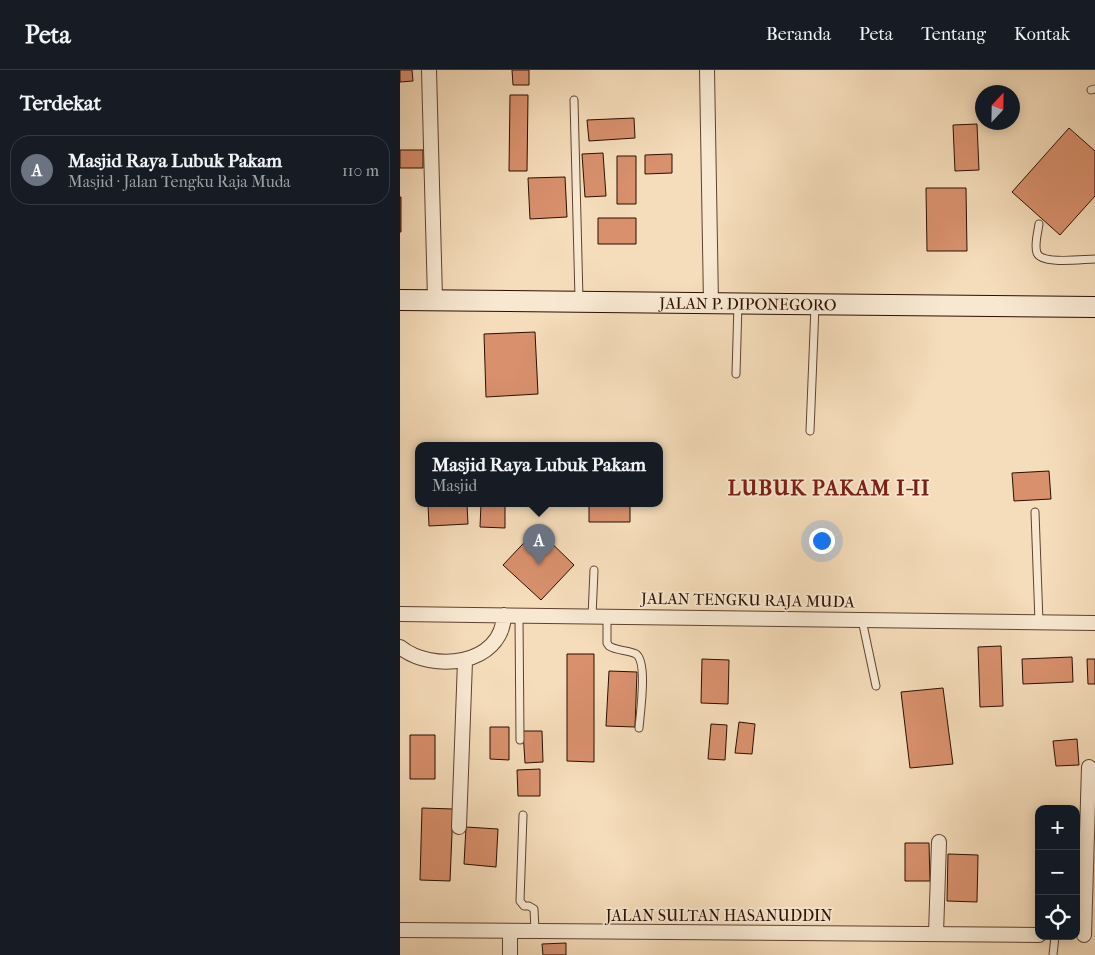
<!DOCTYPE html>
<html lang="id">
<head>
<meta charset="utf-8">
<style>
  :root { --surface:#171b24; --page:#242831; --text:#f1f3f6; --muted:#9ea1a6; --line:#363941; --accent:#0f766e }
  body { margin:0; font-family:"IM FELL French Canon",serif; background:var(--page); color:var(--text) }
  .controls { position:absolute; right:15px; bottom:15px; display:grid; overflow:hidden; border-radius:10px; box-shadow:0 2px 12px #0003 }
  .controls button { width:45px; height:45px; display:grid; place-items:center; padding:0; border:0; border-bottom:1px solid var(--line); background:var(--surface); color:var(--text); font:25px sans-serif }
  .compass { position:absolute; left:575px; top:15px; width:45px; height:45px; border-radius:50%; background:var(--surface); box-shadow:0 2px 12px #0003; rotate:22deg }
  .you { position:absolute; left:421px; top:470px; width:18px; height:18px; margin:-12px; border:4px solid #fff; border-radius:50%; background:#1a73e8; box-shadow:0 0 0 8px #1a73e833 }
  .badge { display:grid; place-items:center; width:32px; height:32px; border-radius:50%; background:var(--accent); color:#fff; font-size:16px; font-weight:700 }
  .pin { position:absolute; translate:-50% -41px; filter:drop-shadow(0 1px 2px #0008) }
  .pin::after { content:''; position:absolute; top:26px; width:18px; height:15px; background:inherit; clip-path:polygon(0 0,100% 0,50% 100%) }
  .popup { position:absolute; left:15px; top:372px; width:248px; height:65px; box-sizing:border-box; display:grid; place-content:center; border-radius:10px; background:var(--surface); filter:drop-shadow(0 1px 4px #0005); font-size:16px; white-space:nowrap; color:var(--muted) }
  .popup b { font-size:19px; color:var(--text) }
  .popup::after { content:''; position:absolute; left:50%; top:100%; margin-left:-10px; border:10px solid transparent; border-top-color:var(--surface) }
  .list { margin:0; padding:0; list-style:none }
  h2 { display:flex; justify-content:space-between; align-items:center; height:65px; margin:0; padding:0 20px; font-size:21px }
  h2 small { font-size:16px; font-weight:400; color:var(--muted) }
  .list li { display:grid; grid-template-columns:32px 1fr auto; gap:15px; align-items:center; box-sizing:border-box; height:70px; margin:0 10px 10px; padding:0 10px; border:1px solid var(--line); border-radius:20px }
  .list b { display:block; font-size:19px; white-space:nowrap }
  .list p { margin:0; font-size:16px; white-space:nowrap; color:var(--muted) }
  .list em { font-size:16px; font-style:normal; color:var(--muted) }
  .icon { flex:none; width:28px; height:28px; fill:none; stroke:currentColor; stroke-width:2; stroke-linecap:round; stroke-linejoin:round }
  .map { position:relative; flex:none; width:695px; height:885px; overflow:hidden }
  header { display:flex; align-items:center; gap:30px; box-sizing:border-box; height:70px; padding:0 25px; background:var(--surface); border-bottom:1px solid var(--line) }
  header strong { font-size:24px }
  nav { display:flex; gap:28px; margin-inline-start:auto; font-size:18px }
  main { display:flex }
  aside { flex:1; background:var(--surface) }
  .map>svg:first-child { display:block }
  .building { fill:#d8906d; stroke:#2b0e00 }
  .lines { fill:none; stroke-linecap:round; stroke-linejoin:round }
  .lane-casing { stroke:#5e422e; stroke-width:9 }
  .street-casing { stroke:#5e422e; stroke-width:16 }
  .secondary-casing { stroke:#2b0e00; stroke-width:22 }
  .lane { stroke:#f8e8d2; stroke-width:7 }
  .street { stroke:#f8e8d2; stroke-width:14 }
  .secondary { stroke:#f8e8d2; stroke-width:20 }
  .labels { text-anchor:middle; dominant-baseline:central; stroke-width:4; stroke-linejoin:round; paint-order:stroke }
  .street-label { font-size:16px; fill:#2b0e00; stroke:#f8e8d2 }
  .district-label { font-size:21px; font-weight:bold; letter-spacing:1px; fill:#7a1f14; stroke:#f8e8d2 }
</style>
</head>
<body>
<header>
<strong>Peta</strong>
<nav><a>Beranda</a><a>Peta</a><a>Tentang</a><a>Kontak</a></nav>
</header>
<main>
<aside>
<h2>Terdekat<small></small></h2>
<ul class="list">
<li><span class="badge" style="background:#6b7280">A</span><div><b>Masjid Raya Lubuk Pakam</b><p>Masjid · Jalan Tengku Raja Muda</p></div><em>110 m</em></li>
</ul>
</aside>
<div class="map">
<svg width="695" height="885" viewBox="0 0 695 885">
  <rect width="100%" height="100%" fill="#f5dcba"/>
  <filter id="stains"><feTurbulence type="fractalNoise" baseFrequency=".004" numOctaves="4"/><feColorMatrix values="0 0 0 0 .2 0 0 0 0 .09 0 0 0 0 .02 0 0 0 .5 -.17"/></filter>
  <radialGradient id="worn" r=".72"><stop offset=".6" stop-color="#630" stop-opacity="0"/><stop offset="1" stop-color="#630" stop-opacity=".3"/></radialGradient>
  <!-- building -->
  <path class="building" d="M0,0H12L13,11L0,12Z
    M112,0H129V15H113Z
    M110,25H128L127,101H109Z
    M234,48L235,68L189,71L187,50Z
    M577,54L579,100L555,101L553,55Z
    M669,58L695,81V126L660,165L612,122Z
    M0,80H23V98H0Z
    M203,83L206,126L185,127L182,84Z
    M272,84V103L245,104V85Z
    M217,86H236V134H217Z
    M165,107L167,147L130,149L128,108Z
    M526,118H566L567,181H527Z
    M0,127H1V162H0Z
    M198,148H236V174H198Z
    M135,262L138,324L86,327L84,264Z
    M649,401L651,429L614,431L612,403Z
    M28,434H67L68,454L29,456Z
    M81,434H105V458L80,457Z
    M189,434H230V452H189Z
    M137,459L174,495L141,530L103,495Z
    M601,576L603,636L580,637L578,577Z
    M167,584H194V692L167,691Z
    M672,587L673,612L623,614L622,589Z
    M302,589L329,590L328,634L301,633Z
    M687,589H695V614H688Z
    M209,601L237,602L235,657L206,656Z
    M543,618L553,694L510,698L501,622Z
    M339,652L355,654L352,684L335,683Z
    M311,654L327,655L325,690L308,689Z
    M90,657H109V690L90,689Z
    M123,661H142L143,692L125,693Z
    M10,665H35V709H10Z
    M677,669L679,695L656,696L653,671Z
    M140,699V726H118L117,700Z
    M22,738L53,739L50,811L20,810Z
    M66,757L98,759L96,797L64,794Z
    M505,773H529L530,811H505Z
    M548,784L578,785L577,832L547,831Z
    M166,873V885H143L142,874Z"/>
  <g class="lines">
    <!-- lane casing -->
    <g class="lane-casing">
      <path id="lane" d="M691,20L695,19
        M174,30L179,229
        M639,154C638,162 634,175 637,183C642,195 683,189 695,189
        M336,304L338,234
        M410,361L415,236
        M635,442L639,552
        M119,546L120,670
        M192,546L194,500
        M207,546V573L209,576C217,581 228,580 236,584C248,592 240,644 239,658
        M462,550L476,616
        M123,745L120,831L124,836H129L134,839L135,861
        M653,885L655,866"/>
    </g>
    <!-- street casing -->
    <g class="street-casing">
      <path id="street" d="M29,0L35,229
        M307,0L311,233
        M0,544L695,553
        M0,577C32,603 102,596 104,545
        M59,757L65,591
        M0,860L639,865
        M536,864L539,772
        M684,865L689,697
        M110,885V862"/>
    </g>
    <!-- secondary casing -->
    <g class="secondary-casing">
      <g id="secondary">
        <path id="s1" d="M0,230L695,237"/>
      </g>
    </g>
    <!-- lane -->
    <use href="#lane" class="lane"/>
    <!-- street -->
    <use href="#street" class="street"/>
    <!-- secondary -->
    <use href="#secondary" class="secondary"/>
  </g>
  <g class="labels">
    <!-- street labels -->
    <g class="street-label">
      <text stroke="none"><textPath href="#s1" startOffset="348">JALAN P. DIPONEGORO</textPath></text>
      <text transform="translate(348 530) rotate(1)">JALAN TENGKU RAJA MUDA</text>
      <text x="319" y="845">JALAN SULTAN HASANUDDIN</text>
    </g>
    <!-- district labels -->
    <g class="district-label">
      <text x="429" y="418">LUBUK PAKAM I-II</text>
    </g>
  </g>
  <rect width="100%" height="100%" filter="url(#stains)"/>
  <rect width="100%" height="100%" fill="url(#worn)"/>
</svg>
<div class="controls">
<button>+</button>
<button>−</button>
<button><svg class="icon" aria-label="locate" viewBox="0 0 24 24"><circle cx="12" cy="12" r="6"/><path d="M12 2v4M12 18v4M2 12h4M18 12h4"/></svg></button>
</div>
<svg class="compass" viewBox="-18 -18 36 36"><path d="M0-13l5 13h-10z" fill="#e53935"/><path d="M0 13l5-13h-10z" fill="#9ea1a6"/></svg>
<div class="you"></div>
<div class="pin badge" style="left:139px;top:495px;background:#6b7280">A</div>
<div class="popup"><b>Masjid Raya Lubuk Pakam</b>Masjid</div>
</div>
</main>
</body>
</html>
